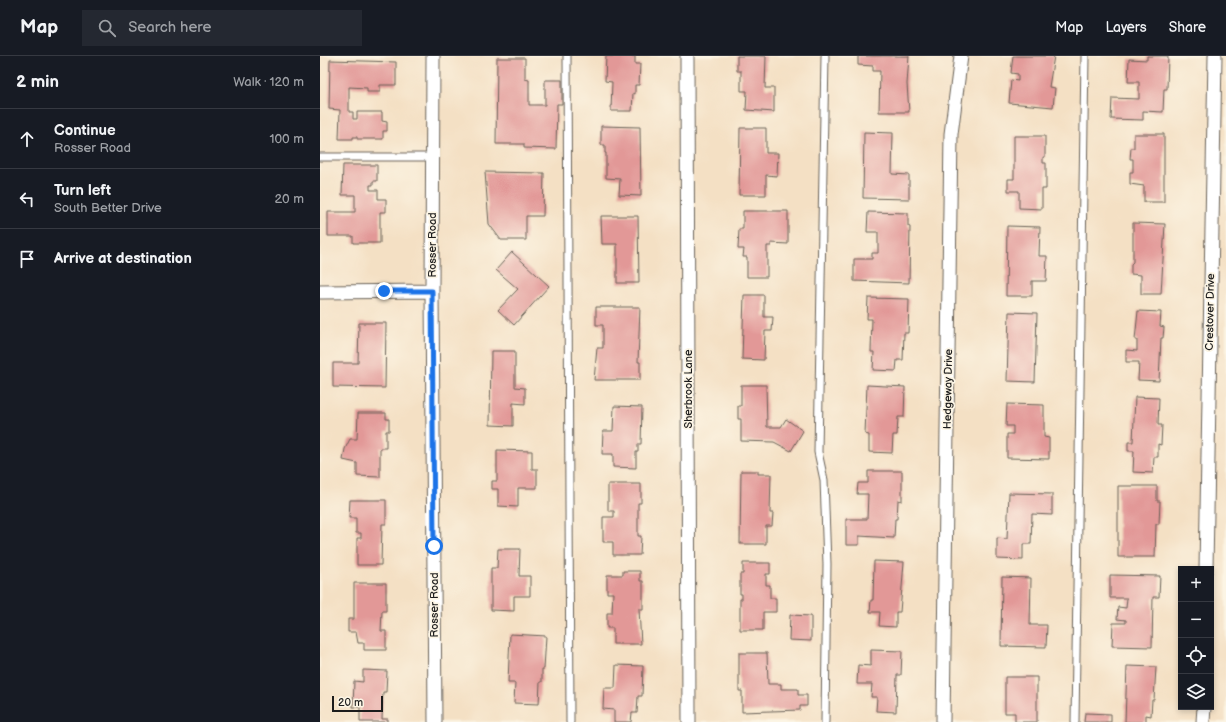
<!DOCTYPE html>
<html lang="en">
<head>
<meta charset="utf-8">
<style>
  :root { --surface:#171b24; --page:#242831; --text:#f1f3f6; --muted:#9ea1a6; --line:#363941 }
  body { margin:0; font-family:"Balsamiq Sans",sans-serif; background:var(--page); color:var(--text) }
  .controls { position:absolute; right:12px; bottom:12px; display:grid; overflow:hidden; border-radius:0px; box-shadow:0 2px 6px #0003 }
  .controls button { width:36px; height:36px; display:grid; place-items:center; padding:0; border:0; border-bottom:1px solid var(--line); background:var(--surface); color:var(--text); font:20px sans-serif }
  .scale { position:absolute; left:12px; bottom:10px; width:51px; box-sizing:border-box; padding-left:4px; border:2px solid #1c1c1c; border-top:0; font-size:11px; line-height:14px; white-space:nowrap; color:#1c1c1c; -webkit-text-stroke:3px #fcf5e5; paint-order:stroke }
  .stop { position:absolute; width:12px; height:12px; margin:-9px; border:3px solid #1a73e8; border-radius:50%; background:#fff }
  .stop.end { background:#1a73e8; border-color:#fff; box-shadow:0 1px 4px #0008 }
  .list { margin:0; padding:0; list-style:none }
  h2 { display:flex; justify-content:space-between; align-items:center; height:52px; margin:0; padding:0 16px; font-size:17px }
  h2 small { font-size:13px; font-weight:400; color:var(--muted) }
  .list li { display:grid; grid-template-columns:26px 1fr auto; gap:12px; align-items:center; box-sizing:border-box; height:60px; padding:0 16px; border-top:1px solid var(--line) }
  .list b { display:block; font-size:15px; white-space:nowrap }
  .list p { margin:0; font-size:13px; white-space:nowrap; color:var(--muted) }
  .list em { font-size:13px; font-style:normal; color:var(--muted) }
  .icon { flex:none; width:22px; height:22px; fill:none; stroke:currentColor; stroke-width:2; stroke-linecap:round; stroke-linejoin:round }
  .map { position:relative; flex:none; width:906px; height:666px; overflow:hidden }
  header { display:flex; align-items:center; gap:24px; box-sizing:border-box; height:56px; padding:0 20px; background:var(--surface); border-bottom:1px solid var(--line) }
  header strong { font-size:19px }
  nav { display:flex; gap:22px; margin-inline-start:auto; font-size:14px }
  .search { width:280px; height:36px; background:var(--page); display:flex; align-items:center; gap:10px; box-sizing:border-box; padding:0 14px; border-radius:0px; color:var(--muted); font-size:15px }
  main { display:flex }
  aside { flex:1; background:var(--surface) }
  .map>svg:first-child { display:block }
  .building { fill:#e29897 }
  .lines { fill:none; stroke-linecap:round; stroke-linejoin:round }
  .service-casing { stroke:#686157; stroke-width:9 }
  .minor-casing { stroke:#686157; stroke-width:15 }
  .service { stroke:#fff; stroke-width:7 }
  .minor { stroke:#fff; stroke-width:13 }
  .route { stroke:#1a73e8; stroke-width:5 }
  .labels { text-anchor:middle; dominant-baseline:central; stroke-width:3.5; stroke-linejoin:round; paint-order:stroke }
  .street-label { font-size:11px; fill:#1c1c1c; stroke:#fcf5e5 }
</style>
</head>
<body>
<header>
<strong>Map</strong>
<div class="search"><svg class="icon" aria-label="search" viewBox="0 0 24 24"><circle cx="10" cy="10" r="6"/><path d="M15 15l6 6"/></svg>Search here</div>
<nav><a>Map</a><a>Layers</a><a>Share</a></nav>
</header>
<main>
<aside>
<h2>2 min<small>Walk · 120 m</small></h2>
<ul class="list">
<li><svg class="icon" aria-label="ahead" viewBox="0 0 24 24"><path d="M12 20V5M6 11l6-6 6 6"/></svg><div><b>Continue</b><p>Rosser Road</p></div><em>100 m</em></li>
<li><svg class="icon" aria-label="left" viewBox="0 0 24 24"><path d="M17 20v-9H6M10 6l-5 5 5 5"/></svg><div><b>Turn left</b><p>South Better Drive</p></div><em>20 m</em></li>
<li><svg class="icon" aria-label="arrive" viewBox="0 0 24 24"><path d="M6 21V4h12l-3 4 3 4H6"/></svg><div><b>Arrive at destination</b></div></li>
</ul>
</aside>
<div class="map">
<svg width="906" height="666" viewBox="0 0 906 666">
  <rect width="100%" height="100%" fill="#fcf5e5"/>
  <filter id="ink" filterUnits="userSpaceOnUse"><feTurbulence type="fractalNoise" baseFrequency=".025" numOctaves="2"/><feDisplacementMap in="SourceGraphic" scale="8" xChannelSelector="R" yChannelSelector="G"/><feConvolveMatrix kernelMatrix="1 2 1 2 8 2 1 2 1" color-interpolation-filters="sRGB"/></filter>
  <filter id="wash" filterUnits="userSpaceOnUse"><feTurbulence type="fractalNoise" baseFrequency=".012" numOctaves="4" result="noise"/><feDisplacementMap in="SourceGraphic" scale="16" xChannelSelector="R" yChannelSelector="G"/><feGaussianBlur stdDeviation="0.9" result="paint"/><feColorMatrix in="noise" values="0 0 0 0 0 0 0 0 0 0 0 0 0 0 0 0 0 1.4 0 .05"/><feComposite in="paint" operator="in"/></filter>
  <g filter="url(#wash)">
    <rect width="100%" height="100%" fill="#f4e0c4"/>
    <g id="blocks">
      <!-- building -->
      <path class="building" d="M286,0H315V8H320L319,29H315V38L313,37L312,55H291L292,26L285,25Z
        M417,0H446L445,32H454V56L426,54L427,35H421V15H417Z
        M538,0H589L587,28L589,56H559L560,15H553V10L538,9Z
        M693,0H734L729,31L735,32L733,51L689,47L691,24L698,25V18L691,17Z
        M827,0H848L847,33H844L843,56L823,55V64L791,63L792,42L819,43V26H808L809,3L827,4Z
        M177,2H205V23L209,24V49H225V24H242V48H237L236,93L204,92V88H176Z
        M10,4L76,6V29H60V36H47V32L29,31V56H33V63H37V56H62V65L67,66V75H63V83H37V81H33V83H19L20,54L9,53Z
        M281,70L320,71L321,140L299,139L300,123L286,122V97H285V89H281Z
        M420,72H446V97H458L457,120L446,119V139H419Z
        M544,76L573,77L572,118L589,119V143L543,142Z
        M814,78H844V146H824V130L810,128V116H813V103H810L811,92H814Z
        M694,80H725V101H723V107H726V133H722V153L699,152V135H688V123H694Z
        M23,109H57V125H53V129H50V134H58V143H66V156H60V187H33V180H8V156H35V139H22Z
        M165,116L224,117L223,160H206V184H181L169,168Z
        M423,155H468V188L451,187V190H447V221H427V201H423L424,193H418L419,173H423Z
        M548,156L588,157V170L590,171L589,227L534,225V203H552V197H558V176H547Z
        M281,160H318L319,227H297V188H282Z
        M813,167L845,168L841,238H821V219L811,218V208L813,206Z
        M687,170L720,171L719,200H727L726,225H712V240H686Z
        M192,196L229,230L194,269L178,254L198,233L176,214Z
        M424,239H444V261H453L452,275H445L444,304L422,303Z
        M548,242L589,243L588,277H584L583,304H577L576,315L553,314L554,296H551L552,263H547Z
        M276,251H320L318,306H320V324H274L277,292H283V269H276Z
        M818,255L841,256L840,270L844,271L843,282H841L839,325L818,324L819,306H806V294L817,295V284H815Z
        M689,256L717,257L715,326L687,325Z
        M39,267H66L65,332L13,331V307H38Z
        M171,295H195V331L205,332V348L193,347V370L170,369Z
        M421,329H446L447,371H461L466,363L483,375L471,395L454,386L421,385V363H418V350H421Z
        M547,329L585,331L584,361H578L577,379H573L572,397L549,396V379L545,378Z
        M815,341L839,342L838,369H842L841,389L838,388V401H834L833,417L813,416L814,395H808V386H813Z
        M687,348L724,349V381L729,382V403L687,402V378H693V370H686Z
        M294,350L322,351L321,388H318V396H316V412L293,411V398H282L283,375H293Z
        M38,357H66V363H69V375H66V392H60V421L37,420V407L23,404L25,393L30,383H37Z
        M177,394L212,395V413H217V432H198V451L178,450V433H172V425H177Z
        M421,415H438V418H451L450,457H453L452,470H446V488H420Z
        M548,415H582V445L578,444L577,463H575L574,482L539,480V489H526V463H547L548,438H537L538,427H548Z
        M288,428H321V447H318V480H321L320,499H293V486H283V461H294V455H288Z
        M798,430H837V445H840L839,468H836L835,501H798Z
        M689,437L732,438V459L712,458L711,488H703V504L677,503V482L687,483Z
        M30,444H66V468H62L61,509H37V482H41V477H36V462H29Z
        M178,493H200L199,520H210V540H194V555L171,554V512H177Z
        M554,505L584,506L580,556H576V571L559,570L560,556H550L551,544H553Z
        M423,507H450V518H446V529H450V542H456V556H443V574H420V543H422V538H420V518H423Z
        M303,515H320V525H323V553H319L321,588H293V572H287V557H292L293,537H287V519H303Z
        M790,519L840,520L839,541H833L832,591L792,590L793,567H806V564L797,563L798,551L806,552L807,542H790Z
        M682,521L711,522L710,569H727L726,591L681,590Z
        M34,527H66V555H62L61,575H66V594H44V587H38L36,576H28V563H34Z
        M470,559L491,560V585L469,584Z
        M190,578L226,580L224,613H222V626H220L219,648L194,647L195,627H188Z
        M551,594L582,595L581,619H577L576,656L556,655L557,641H551L552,628H537L538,609L551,610Z
        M419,597H447L448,628H461V633H478V639H487V650H480V654L422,656V635H419Z
        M296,609L323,610L322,640H318L317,657H312L311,666H294V654L283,653L284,632H295Z
        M807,610L836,611L834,644H832L831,660L826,659V666H805Z
        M43,614L67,615L66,636H63L62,663H68V666H40V651H33L34,625L43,626Z
        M685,621H717V666H695V657H685Z
        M765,657L791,658V666H764Z"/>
    </g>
  </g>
  <g filter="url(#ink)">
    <use href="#blocks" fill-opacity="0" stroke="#686157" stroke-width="1"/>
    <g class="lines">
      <!-- service casing -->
      <g class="service-casing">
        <path id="service" d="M247,0L250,666
          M0,101H113
          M505,666L507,508L504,424L498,396L505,0
          M755,666L765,0"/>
      </g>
      <!-- minor casing -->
      <g class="minor-casing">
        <path id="minor" d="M113,0L112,235L115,666
          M367,0L369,666
          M0,236L112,235
          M886,513L895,0
          M623,666L631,78L641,0
          M883,666L884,651"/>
      </g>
      <!-- service -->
      <use href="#service" class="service"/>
      <!-- minor -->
      <use href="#minor" class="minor"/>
    </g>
  </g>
  <g class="lines" filter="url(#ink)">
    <!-- route -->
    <path class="route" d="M64,235H112L114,490"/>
  </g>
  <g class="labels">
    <!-- street labels -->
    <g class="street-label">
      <text transform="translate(112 189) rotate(-90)">Rosser Road</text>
      <text transform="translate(890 256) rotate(-89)">Crestover Drive</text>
      <text transform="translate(368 333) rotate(-90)">Sherbrook Lane</text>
      <text transform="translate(628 333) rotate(-89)">Hedgeway Drive</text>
      <text transform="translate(114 549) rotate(-90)">Rosser Road</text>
    </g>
  </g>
</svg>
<div class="controls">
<button>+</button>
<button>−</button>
<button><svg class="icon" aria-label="locate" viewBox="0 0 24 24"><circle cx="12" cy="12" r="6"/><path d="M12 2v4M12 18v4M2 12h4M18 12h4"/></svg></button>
<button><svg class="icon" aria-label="layers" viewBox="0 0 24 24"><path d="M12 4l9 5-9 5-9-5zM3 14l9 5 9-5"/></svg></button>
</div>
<div class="scale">20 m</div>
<div class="stop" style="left:114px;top:490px"></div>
<div class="stop end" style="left:64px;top:235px"></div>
</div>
</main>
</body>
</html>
